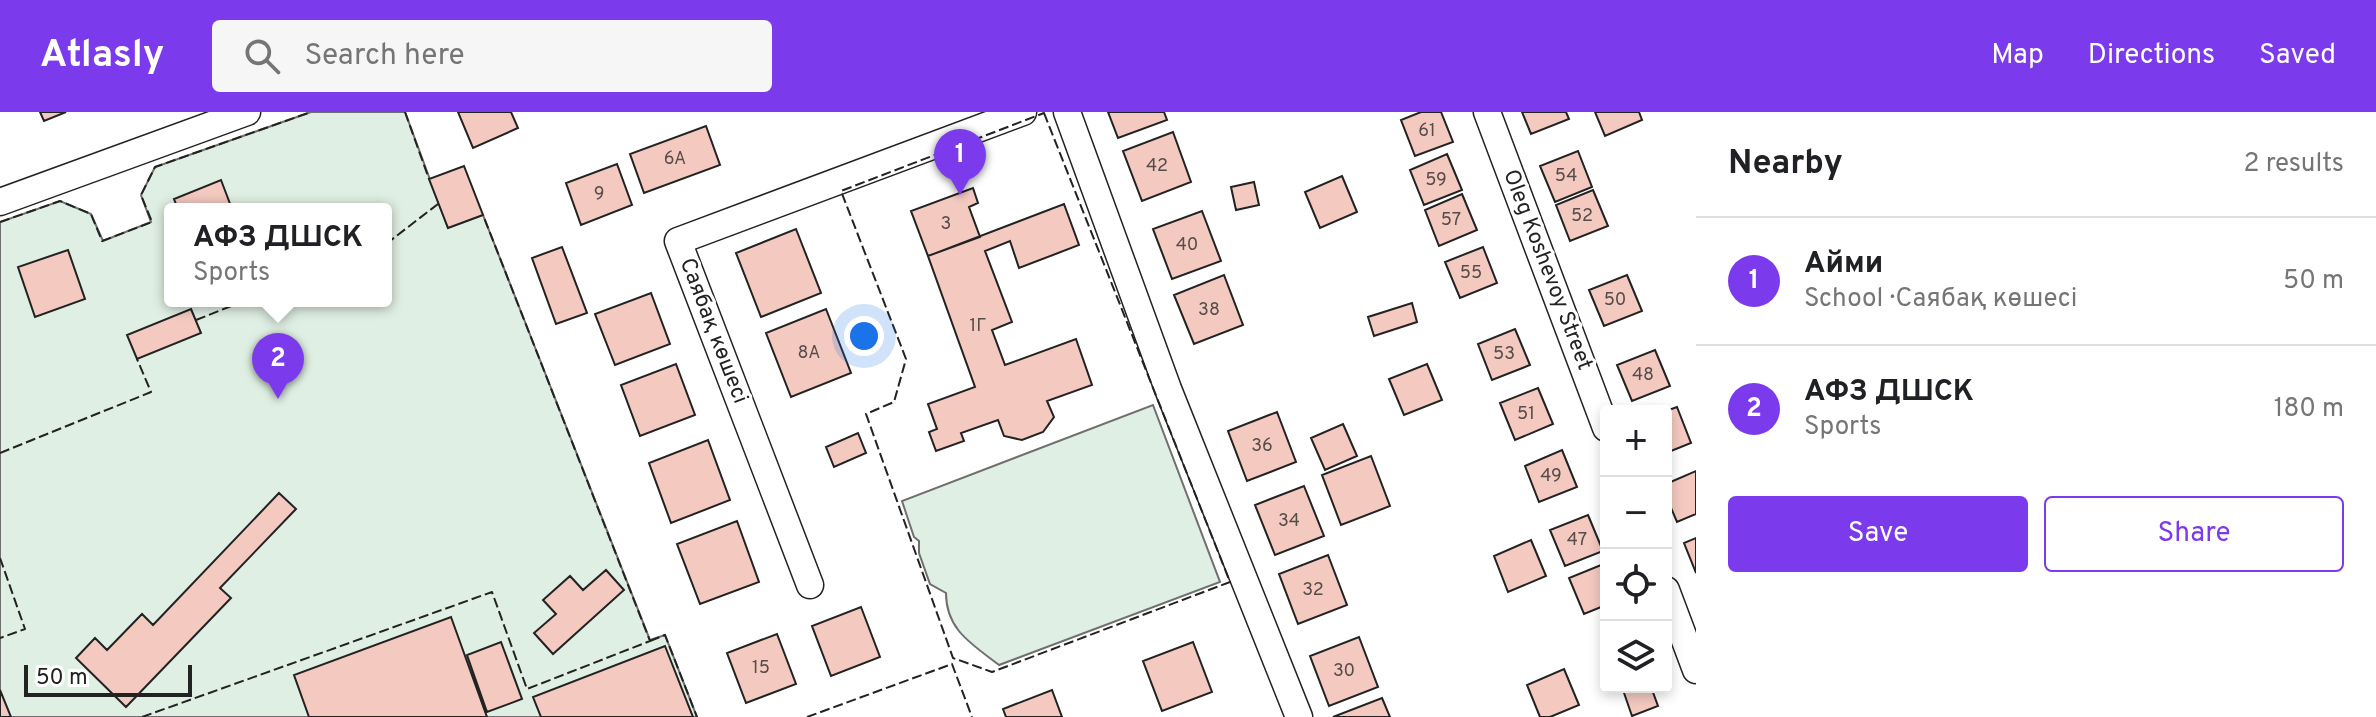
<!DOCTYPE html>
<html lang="en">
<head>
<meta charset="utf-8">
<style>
  :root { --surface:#fff; --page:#f6f6f6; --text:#202124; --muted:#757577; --line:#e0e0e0; --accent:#7c3aed }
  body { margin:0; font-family:Overpass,sans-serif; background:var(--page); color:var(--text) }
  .controls { position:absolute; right:24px; bottom:24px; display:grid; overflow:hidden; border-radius:8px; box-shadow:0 4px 12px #0003 }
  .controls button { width:72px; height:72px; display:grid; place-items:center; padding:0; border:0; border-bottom:2px solid var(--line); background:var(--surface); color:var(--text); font:40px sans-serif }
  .scale { position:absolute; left:24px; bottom:20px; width:168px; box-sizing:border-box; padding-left:8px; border:4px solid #222; border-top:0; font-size:22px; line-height:28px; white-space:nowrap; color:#222; -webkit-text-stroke:6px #fff; paint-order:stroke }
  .you { position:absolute; left:864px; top:224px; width:28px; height:28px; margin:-20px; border:6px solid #fff; border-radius:50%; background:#1a73e8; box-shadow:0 0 0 12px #1a73e833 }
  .badge { display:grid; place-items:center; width:52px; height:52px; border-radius:50%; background:var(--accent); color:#fff; font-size:26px; font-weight:700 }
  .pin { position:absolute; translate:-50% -66px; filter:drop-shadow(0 2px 4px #0008) }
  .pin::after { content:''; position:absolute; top:42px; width:28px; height:24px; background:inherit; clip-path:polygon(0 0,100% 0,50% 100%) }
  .popup { position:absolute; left:164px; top:91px; width:228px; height:104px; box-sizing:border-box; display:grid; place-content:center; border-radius:8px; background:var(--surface); filter:drop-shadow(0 2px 6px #0005); font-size:26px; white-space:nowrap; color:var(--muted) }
  .popup b { font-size:30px; color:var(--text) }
  .popup::after { content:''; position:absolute; left:50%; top:100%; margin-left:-16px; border:16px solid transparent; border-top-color:var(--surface) }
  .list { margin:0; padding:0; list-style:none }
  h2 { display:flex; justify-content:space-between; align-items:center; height:104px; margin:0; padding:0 32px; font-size:34px }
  h2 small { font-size:26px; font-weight:400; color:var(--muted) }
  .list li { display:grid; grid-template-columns:52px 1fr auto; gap:24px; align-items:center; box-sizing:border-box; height:128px; padding:0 32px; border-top:2px solid var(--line) }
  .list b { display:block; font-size:30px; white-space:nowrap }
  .list p { margin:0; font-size:26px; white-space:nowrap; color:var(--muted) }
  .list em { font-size:26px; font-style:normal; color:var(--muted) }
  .actions { display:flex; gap:16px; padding:24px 32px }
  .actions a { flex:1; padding:18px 0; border:2px solid var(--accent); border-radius:8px; text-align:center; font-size:28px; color:var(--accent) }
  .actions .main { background:var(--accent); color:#fff }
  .icon { flex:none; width:44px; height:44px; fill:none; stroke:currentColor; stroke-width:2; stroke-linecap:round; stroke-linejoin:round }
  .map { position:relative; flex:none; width:1696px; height:605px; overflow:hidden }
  header { display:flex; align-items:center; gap:48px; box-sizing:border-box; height:112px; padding:0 40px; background:var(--accent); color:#fff }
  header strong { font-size:38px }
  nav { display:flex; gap:44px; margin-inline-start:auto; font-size:28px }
  .search { width:560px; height:72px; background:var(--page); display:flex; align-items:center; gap:20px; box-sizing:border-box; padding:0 28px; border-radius:8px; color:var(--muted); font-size:30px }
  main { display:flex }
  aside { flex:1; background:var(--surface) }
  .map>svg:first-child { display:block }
  .green { fill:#e0efe3; stroke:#6f6f6f; stroke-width:2; fill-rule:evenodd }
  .building { fill:#f3c9c0; stroke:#222; stroke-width:2 }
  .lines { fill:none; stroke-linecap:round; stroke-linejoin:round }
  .minor-casing { stroke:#222; stroke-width:29 }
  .minor { stroke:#fff; stroke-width:26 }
  .fence { stroke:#222; stroke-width:2; stroke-dasharray:10 4; stroke-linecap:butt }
  .labels { text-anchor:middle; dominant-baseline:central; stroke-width:6; stroke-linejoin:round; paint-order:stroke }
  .number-label { font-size:18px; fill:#564c4a }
  .street-label { font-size:22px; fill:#222; stroke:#fff }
</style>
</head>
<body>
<header>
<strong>Atlasly</strong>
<div class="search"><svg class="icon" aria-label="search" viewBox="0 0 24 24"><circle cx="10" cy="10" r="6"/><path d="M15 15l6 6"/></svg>Search here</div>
<nav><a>Map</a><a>Directions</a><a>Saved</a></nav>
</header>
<main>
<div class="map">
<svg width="1696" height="605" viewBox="0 0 1696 605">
  <rect width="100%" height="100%" fill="#fff"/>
  <!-- green -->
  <path class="green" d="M311,0H405L448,116L483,103L650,528L665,523L697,605H0V110L60,89L91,102L103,129L151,110L141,83L155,55ZM170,97H386V189H170Z
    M1153,293L1220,470L999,553C972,532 946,518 946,481L930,472L919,441V429L914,425L902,389Z"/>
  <!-- building -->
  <path class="building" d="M40,0H66L44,9Z
    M458,0H511L518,16L473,36Z
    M1108,0H1164L1167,8L1118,26Z
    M1421,0H1441L1453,30L1415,44L1401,8Z
    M1522,0H1566L1569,7L1531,22Z
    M1595,0H1639L1642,8L1605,24Z
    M706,14L720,53L644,81L630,42Z
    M1173,20L1191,70L1142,89L1123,39Z
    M1578,39L1592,75L1555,90L1540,54Z
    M1447,42L1462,78L1424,93L1410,58Z
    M617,52L632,93L581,113L566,71Z
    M464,54L483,103L448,116L429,67Z
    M1342,64L1357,100L1320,116L1305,80Z
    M221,68L232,97H178L174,87Z
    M1254,70L1259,93L1236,98L1231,75Z
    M973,76L978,91L969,95L980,125L928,144L911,99Z
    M1593,78L1608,114L1570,129L1556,93Z
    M1462,82L1477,118L1439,134L1425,98Z
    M1064,92L1079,133L1019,156L1010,129L985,139L1012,210L992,218L1005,253L1076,227L1092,273L1047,289L1054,305L1043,320L1022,328L1004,324L998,308L961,321L964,329L936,339L929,320L937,317L928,292L975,275L928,144Z
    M1202,99L1221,149L1172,167L1153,117Z
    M796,117L821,181L761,205L736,141Z
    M562,135L587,201L556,212L532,146Z
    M1483,135L1497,171L1460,186L1445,150Z
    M68,138L85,187L35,205L18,155Z
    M1224,163L1243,213L1194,232L1174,183Z
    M1627,163L1642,199L1604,214L1589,178Z
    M651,181L670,232L615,253L595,202Z
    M1412,191L1417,210L1374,224L1368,205Z
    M191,197L201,221L137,247L127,223Z
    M826,197L851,261L791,285L766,221Z
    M1515,217L1530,253L1492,268L1478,232Z
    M1655,238L1670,274L1632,289L1617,253Z
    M676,252L695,303L640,324L621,273Z
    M1427,252L1442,288L1404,303L1389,267Z
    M1538,276L1553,312L1515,328L1500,291Z
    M1677,295L1691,331L1666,341V299Z
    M1277,300L1296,350L1247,369L1228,319Z
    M1343,312L1357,344L1325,358L1311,326Z
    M858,321L866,341L834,355L826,335Z
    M708,328L730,388L671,411L649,351Z
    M1562,338L1577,375L1539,390L1525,354Z
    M1371,344L1390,394L1341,413L1322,363Z
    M1696,359V402L1677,410L1666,384V372Z
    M1304,374L1324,424L1275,443L1255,393Z
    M279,381L296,397L220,476L231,486L126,595L76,546L95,526L107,538L142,502L153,513Z
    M1588,403L1603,439L1565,454L1550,418Z
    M737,409L759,470L700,492L677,432Z
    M1696,426V461L1684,431Z
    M1531,428L1546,464L1508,480L1494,444Z
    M1328,443L1347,493L1298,512L1279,462Z
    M1606,451V493L1584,502L1569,466Z
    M606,458L624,478L553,542L534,521L556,502L543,488L570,464L583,478Z
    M861,495L880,545L831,564L812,514Z
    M451,505L487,605H309L294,563Z
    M777,522L796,572L746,591L727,541Z
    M1359,525L1378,575L1329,594L1310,544Z
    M501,530L522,587L487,600L467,543Z
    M1193,530L1212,580L1162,599L1143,549Z
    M665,534L693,605H541L533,585Z
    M1564,557L1579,593L1550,605H1540L1527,573Z
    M1632,575H1651L1658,594L1632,604L1623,578Z
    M0,578L11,605H0Z
    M1052,578L1062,605H1006L1003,597Z
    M1382,586L1390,605H1333Z"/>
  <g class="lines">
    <!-- minor casing -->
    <g class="minor-casing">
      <path id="minor" d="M1067,0L1168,277L1299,605
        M1487,0L1606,316
        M0,90L247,0
        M810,473L678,129L1023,0
        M1666,478L1696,558"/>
    </g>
    <!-- minor -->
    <use href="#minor" class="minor"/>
    <!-- fence -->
    <path class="fence" d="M405,0L429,67
      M1044,1L1230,470L992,560L953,546L866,302L894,290L906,247L841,79Z
      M0,110L60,89L91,102L102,129L152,110L141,83L155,55L311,0
      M386,132L438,92
      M196,208L244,189
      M0,341L151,280L137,247
      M0,446L25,517L0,526
      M650,529L665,523L697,605
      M142,605L492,480L527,577L650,529L483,103
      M807,605L952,552L972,605"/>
  </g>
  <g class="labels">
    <!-- number labels -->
    <g class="number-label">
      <text x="1427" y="19">61</text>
      <text x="675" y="47">6А</text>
      <text x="1157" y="54">42</text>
      <text x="1566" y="64">54</text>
      <text x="1436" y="68">59</text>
      <text x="599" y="82">9</text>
      <text x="1582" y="104">52</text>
      <text x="1451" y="108">57</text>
      <text x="946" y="112">3</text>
      <text x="1187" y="133">40</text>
      <text x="1471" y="161">55</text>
      <text x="1615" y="188">50</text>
      <text x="1209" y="198">38</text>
      <text x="978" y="214">1Г</text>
      <text x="809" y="241">8А</text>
      <text x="1504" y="242">53</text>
      <text x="1643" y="263">48</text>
      <text x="1526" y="302">51</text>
      <text x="1262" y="334">36</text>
      <text x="1551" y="364">49</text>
      <text x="1289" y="409">34</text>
      <text x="1577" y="428">47</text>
      <text x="1313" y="478">32</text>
      <text x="761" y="556">15</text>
      <text x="1344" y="559">30</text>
    </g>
    <!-- street labels -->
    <g class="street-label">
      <text transform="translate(1547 158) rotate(69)">Oleg Koshevoy Street</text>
      <text transform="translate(713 219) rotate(69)">Саябақ көшесі</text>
    </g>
  </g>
</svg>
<div class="controls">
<button>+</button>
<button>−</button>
<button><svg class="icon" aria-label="locate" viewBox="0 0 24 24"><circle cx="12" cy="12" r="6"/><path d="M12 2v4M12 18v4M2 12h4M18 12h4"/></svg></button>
<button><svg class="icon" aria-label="layers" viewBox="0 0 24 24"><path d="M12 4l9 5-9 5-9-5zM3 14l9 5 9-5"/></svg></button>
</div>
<div class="scale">50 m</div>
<div class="you"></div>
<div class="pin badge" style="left:960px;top:83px">1</div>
<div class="pin badge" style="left:278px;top:287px">2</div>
<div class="popup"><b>АФЗ ДШСК</b>Sports</div>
</div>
<aside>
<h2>Nearby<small>2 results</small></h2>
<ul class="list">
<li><span class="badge">1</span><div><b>Айми</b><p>School · Саябақ көшесі</p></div><em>50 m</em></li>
<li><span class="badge">2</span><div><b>АФЗ ДШСК</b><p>Sports</p></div><em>180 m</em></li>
</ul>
<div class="actions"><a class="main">Save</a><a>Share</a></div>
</aside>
</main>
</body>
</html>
